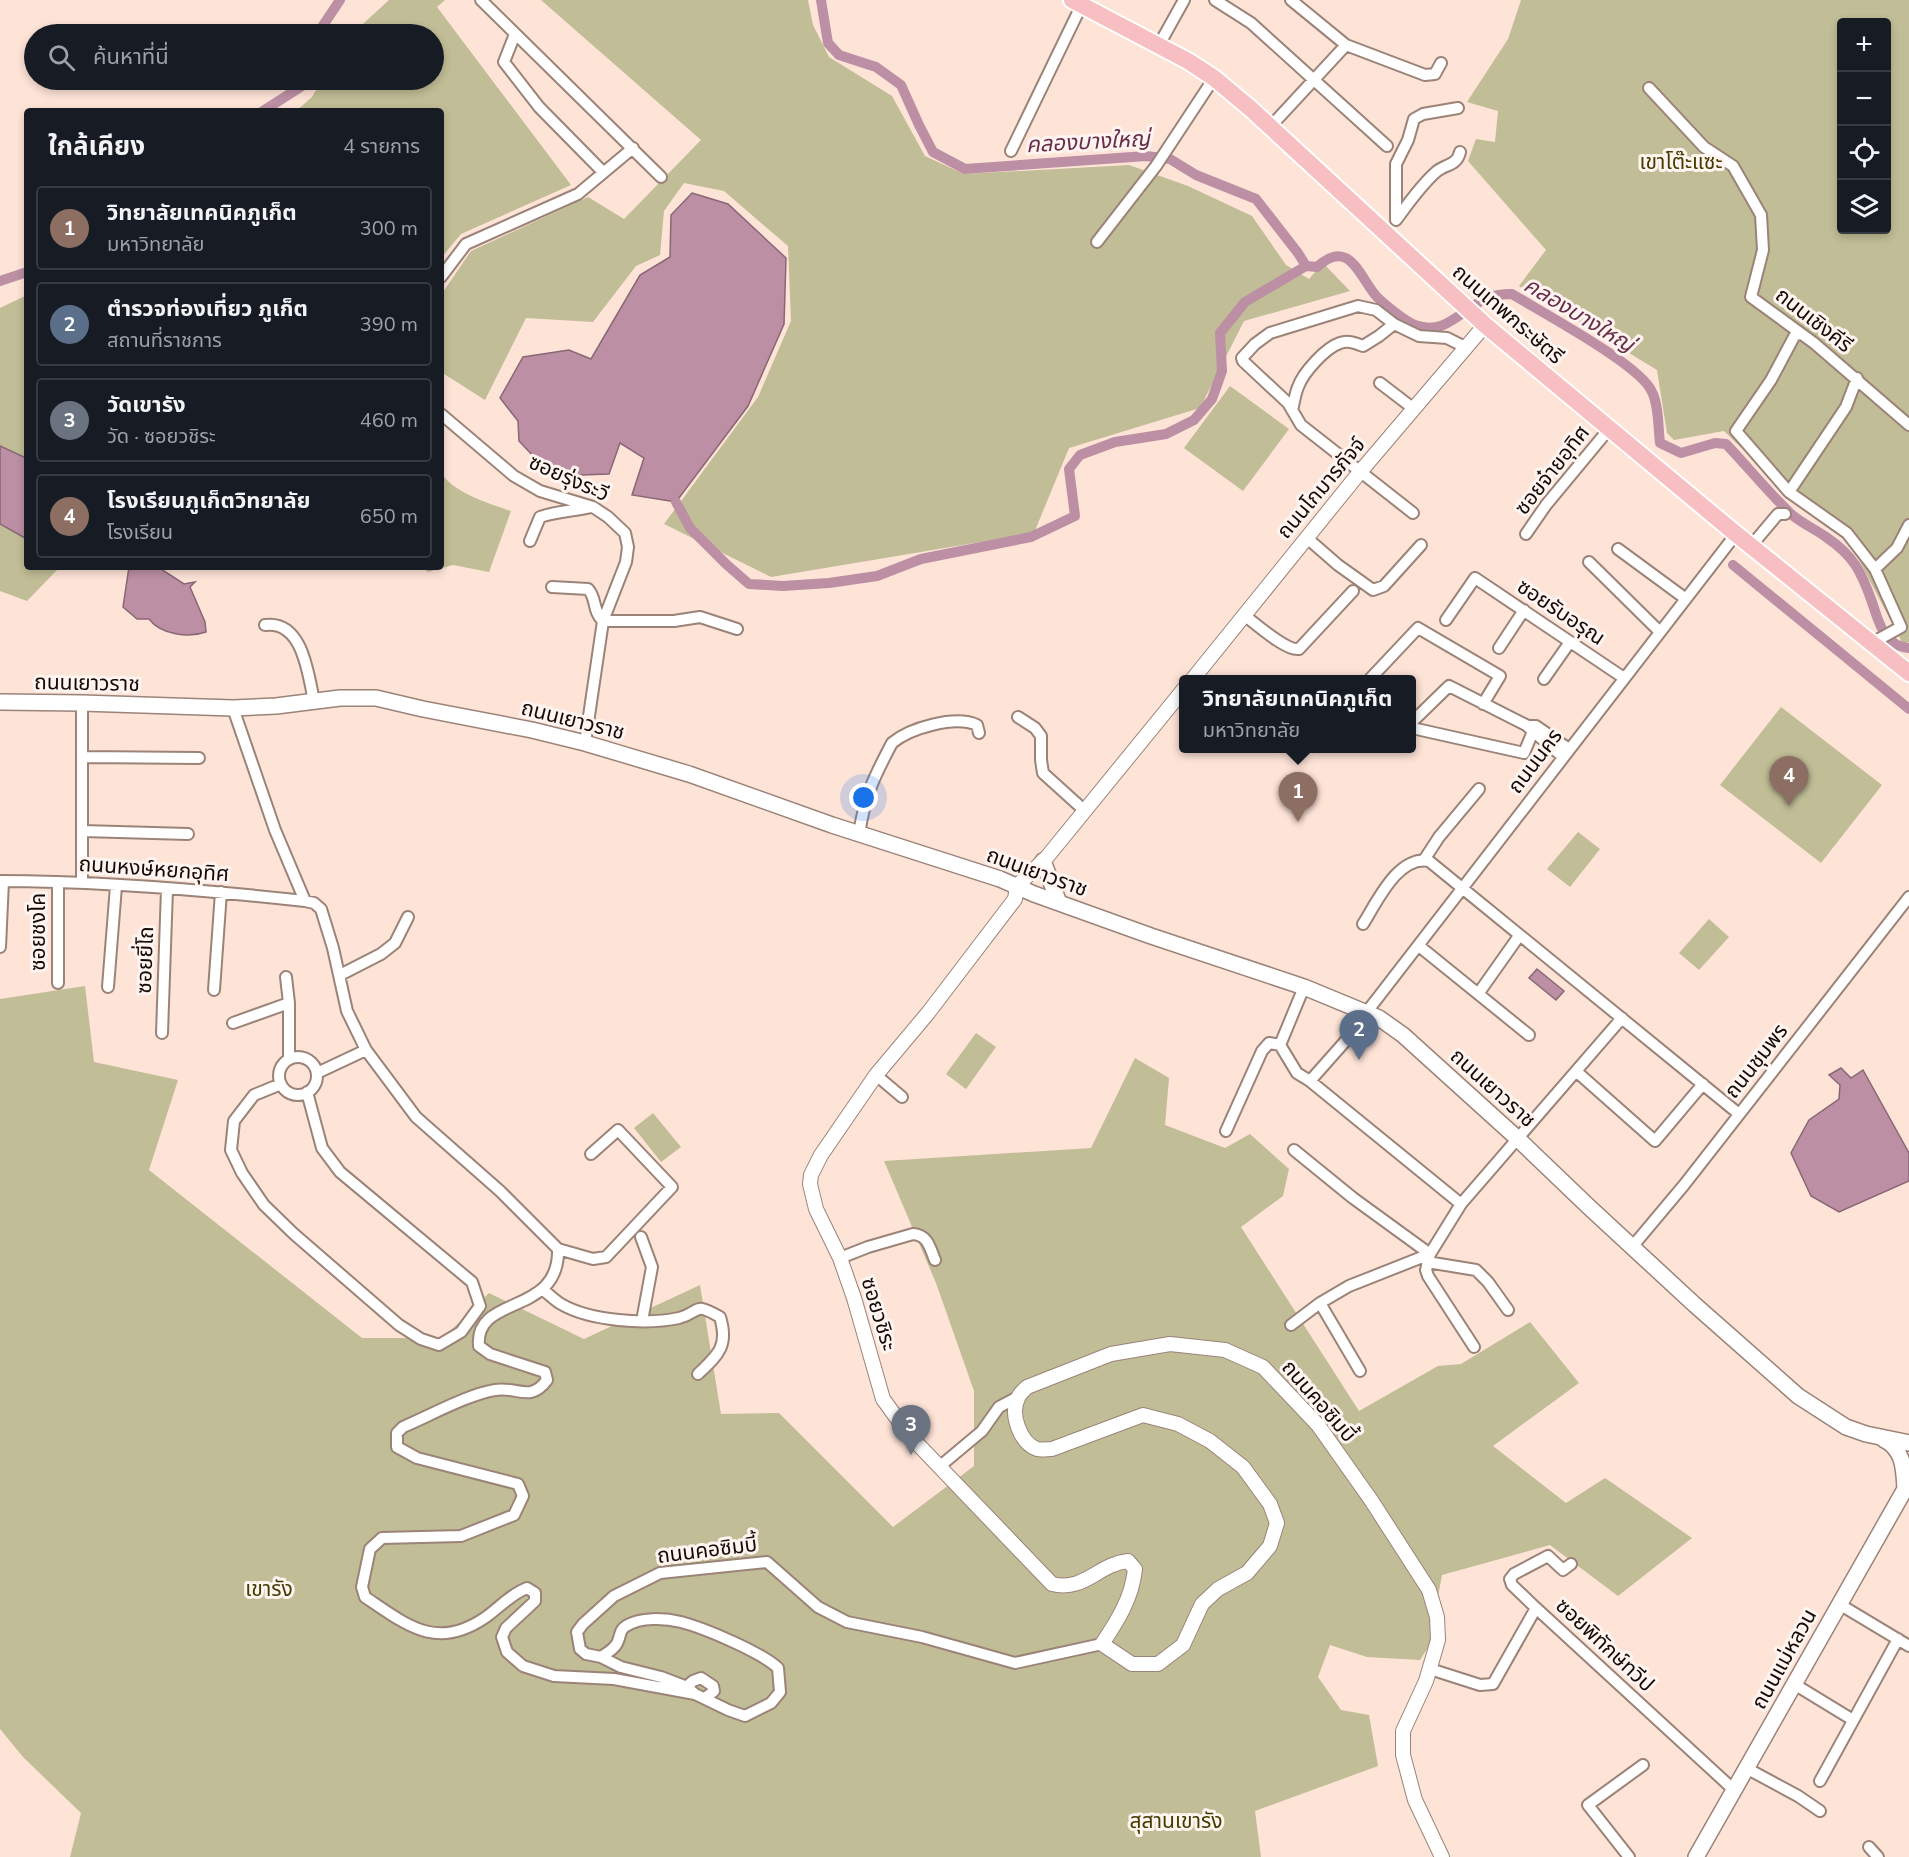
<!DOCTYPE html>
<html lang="th">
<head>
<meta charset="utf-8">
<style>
  :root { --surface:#171b24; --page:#20242c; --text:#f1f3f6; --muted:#9ea1a6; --line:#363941; --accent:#0b8043 }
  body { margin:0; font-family:"Nunito Sans","Noto Sans Thai",sans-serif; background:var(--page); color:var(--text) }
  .controls { position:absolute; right:18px; top:18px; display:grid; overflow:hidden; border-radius:6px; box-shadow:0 3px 9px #0003 }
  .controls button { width:54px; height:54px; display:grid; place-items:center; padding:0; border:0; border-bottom:2px solid var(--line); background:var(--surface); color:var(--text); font:30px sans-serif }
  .you { position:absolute; left:864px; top:798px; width:21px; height:21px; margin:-15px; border:4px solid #fff; border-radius:50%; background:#1a73e8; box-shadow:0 0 0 9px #1a73e833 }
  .badge { display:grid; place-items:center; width:39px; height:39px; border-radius:50%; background:var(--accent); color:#fff; font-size:20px; font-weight:700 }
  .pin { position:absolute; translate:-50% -50px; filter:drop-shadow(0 2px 3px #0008) }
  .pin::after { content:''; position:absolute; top:32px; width:21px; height:18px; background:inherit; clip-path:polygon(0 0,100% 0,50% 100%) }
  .popup { position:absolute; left:1179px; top:675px; width:237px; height:78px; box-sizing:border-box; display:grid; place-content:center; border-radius:6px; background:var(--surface); filter:drop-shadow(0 2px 4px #0005); font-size:20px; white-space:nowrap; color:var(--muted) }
  .popup b { font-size:22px; color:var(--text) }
  .popup::after { content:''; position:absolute; left:50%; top:100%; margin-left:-12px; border:12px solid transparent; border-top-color:var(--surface) }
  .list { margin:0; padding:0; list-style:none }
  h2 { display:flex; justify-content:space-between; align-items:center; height:78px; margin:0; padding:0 24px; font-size:26px }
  h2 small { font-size:20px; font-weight:400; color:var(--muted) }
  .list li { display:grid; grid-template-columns:39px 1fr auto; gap:18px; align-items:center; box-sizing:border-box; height:84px; margin:0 12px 12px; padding:0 12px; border:2px solid var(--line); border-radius:6px }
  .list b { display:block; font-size:22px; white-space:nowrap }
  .list p { margin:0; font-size:20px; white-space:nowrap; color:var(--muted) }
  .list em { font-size:20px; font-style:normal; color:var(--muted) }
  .icon { flex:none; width:33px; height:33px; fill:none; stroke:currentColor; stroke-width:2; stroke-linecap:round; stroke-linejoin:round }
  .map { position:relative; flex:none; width:1909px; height:1857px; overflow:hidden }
  .search { position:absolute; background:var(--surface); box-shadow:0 3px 9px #0003; left:24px; top:24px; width:420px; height:66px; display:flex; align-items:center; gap:15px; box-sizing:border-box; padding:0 21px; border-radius:33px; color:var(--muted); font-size:22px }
  .panel { position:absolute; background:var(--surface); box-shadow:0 3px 9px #0003; left:24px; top:108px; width:420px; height:462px; border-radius:6px }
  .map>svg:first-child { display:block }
  .green { fill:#c1bd96; fill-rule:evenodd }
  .water { fill:#bc8fa4; stroke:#896775; stroke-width:1.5 }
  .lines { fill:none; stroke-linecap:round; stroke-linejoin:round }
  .canal { stroke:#bc8fa4; stroke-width:10 }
  .minor-casing { stroke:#9b8378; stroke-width:14 }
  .tertiary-casing { stroke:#9b8378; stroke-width:16 }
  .secondary-casing { stroke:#9b8378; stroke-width:18 }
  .primary-casing { stroke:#fff; stroke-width:20 }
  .minor { stroke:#fff; stroke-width:10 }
  .tertiary { stroke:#fff; stroke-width:14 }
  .secondary { stroke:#fff; stroke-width:15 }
  .primary { stroke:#f7bfc1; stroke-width:16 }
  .labels { text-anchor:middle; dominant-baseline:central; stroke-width:6; stroke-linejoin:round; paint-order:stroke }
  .park-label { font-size:21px; fill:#433c01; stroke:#fff4ef }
  .street-label { font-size:21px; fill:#130a07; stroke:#fff4ef }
  .water-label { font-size:22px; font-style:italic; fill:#672e4c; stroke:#fff4ef }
</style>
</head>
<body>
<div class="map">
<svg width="1909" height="1857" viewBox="0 0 1909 1857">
  <rect width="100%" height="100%" fill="#fee3d7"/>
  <!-- green -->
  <path class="green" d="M389,0H445L437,7L571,185L461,234L441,258V111H296L312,97L322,80H434V34H352Z
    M541,0H808L813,25L829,57L892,96L925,156L964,174L1129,165L1188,186L1252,216L1286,265L1309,279L1323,263L1350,291L1244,321L1200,408L1069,448L1034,533L771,577L664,524L758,397L791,321L788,246L724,191L684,183L664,211L660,255L636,266L593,322L526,318L485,400L441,372V306L443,292L471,251L588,197L624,219L701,140Z
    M1521,0H1909V642L1903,644L1848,539L1791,496L1724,431L1674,440L1667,433L1657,370L1519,286L1546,250L1468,161L1476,139L1495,142L1498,111L1467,102L1508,39ZM1842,22H1886V230H1842Z
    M27,295V462L24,457L0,446V308Z
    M1230,386L1289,429L1243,491L1184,448Z
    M441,472C451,492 490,504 511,511L489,572L453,565L428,572L422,567H441Z
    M0,524L25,538L27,536V567H60L27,601L0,591Z
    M1781,707L1882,785L1821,863L1720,785Z
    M1578,832L1600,849L1570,887L1547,869Z
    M1709,919L1729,937L1699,970L1679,953Z
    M85,986L94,1062L178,1080L149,1170L362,1338H443L489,1293L584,1339L700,1285L721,1414L779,1413L893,1527L974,1466V1391L936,1283L884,1161L1091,1148L1135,1058L1169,1078L1165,1125L1225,1148L1250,1134L1289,1169L1283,1196L1241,1227L1359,1411L1438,1366L1461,1364L1530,1322L1579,1383L1493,1446L1566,1503L1605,1478L1692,1538L1618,1596L1550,1545L1442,1575L1429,1646L1420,1660L1367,1657L1330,1645L1318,1677L1341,1710L1369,1715L1378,1766L1255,1811L1261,1857H70L81,1813L23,1757L0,1729V999Z
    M976,1033L996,1047L966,1089L946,1074Z
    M653,1113L681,1147L661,1162L634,1128Z"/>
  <!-- water -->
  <path class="water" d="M692,193L728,204L786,258L784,324L748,406L676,502L632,495L644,458L620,443L609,474L552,476L519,441L518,421L500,398L523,357L569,350L591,359L640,275L670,257L671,215Z
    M0,446L24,457L27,462V536L25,538L0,524Z
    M129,567H158L184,584L195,582L190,587L205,622L206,632C189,638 161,635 149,619H137L123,607Z
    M1537,969L1564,991L1556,1000L1529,978Z
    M1841,1068L1851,1078L1863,1070L1909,1153V1181L1839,1212L1811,1196L1791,1153L1809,1120L1839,1099L1840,1085L1829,1075Z"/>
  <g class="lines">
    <!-- canal -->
    <path class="canal" d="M821,0L828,43L839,55L876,67L901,85L919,125L933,152L965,169L1146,156L1170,159L1196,175L1256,199L1298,253L1306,266L1317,267C1350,237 1359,277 1377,297C1384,304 1405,321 1415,325C1445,336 1460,311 1485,299C1494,295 1502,294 1512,294C1541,312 1641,365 1652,392C1659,406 1658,427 1660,443L1681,453L1715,443L1726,444C1748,467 1768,492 1791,514C1801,523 1815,529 1826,537C1854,556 1861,571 1872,602C1879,623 1884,646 1909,648
      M319,34L322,27L340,0
      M263,111L302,86L304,80
      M0,281L27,272
      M676,502L690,528L726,564L749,584L783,586L829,583L877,576L921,559L1031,537L1075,516L1069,469L1080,455L1115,442L1166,434L1194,420L1212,399L1222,371L1220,333L1245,302L1306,266
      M1733,565L1909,709"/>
    <!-- minor casing -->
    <g class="minor-casing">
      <path id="minor" d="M481,0L661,177
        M1215,0L1251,23L1387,146
        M1291,0L1346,45L1425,75L1435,74L1441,63
        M515,34L504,62L539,107L603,172
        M1159,45L1184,0
        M1649,88L1704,147L1733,166L1761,215L1763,250L1751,297L1814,343L1909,425
        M1270,127L1346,45
        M1011,151L1084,0
        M1396,219V164L1408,140L1414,119L1423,114L1458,108
        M1396,220C1408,204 1421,185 1436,172C1445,164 1457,166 1460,152
        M1097,242L1156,166L1214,78
        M441,277L466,244L578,194L633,148
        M1801,334L1795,335L1771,380L1736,431L1789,492L1847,533L1875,569L1897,548L1909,525
        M1380,383L1414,409
        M1292,410C1294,403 1295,394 1298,387C1303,373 1325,348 1340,343C1348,340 1355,343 1363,346L1379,336L1394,324
        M441,414L514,476L540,491L593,507L608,517L625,533L628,547L626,562L603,621L585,743
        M1789,492L1846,407L1857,378
        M1413,513L1301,425L1288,403L1243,361L1242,358L1255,344L1270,333L1358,306L1376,310L1394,324L1419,336L1447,338L1465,347
        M1526,534L1546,505L1609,429
        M1307,538L1338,565L1373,590L1384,586L1421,545
        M530,541L540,517C557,511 575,511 592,507
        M1751,546L1778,514H1785
        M1618,549L1686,599
        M1589,562L1660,632
        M552,587L588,589C597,598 592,611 603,621H674L700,617L737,629
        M1244,615C1256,624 1286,651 1299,649L1353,591
        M1446,620L1475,578L1624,678
        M265,625C303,620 308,674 314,701
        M1872,643L1901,627L1875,569
        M1499,648L1524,610
        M1544,679L1570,642
        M1369,680L1418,628L1500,676L1483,704
        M233,708L275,830L305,901
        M1018,717L1035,728L1041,736V760L1043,773L1085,811
        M1412,722L1449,686L1526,725L1563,757
        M1529,726H1536L1569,749
        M1412,728L1524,753L1534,729
        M83,757L199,758
        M83,831L188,834
        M859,834C865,795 874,777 892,743C910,728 955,715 977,725L979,733
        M1424,860L1439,837L1479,789
        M0,881C101,881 205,890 305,901L314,903L321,909L333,948L347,1011L366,1050L416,1117L500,1191L558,1249C560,1317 474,1294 479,1346L490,1354L545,1372L547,1380C530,1403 517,1386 495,1390C469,1394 429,1416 403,1427L397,1433V1447L417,1458L518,1484L523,1496L514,1515L461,1536L382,1538L370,1549L362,1587L365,1597C408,1626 437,1651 486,1617C500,1607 511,1594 527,1588L535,1593V1601L506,1628L502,1637L507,1652L523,1666L554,1676L614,1679L695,1694
        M82,883V703
        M1363,924C1377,902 1398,855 1429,861L1739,1114
        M1419,946L1529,1035
        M0,947L3,881
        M340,975L381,954L395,943L408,917
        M286,977L289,1003V1059
        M58,983V882
        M108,987L116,886
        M214,990L221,892
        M1478,994L1519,936
        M233,1023L289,1003
        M162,1033L167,889
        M1280,1045L1297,1073L1310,1081L1461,1204
        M279 1076a19 19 0 1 1 38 0a19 19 0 1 1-38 0Z
        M1577,1072L1655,1141L1703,1084
        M317,1073L366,1050
        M876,1075L902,1097
        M1310,1081L1349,1037L1366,1013L1736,534
        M281,1084L254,1095L234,1121L231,1150L242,1173L264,1205L294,1234L399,1325L421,1339L439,1345L461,1332L480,1306L472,1282L340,1172L322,1148L307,1092
        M1226,1131L1262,1051L1269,1043L1280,1045L1304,987
        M1294,1150L1353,1198L1430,1254
        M641,1237L652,1267L642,1321
        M1632,1247L1684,1185L1909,897
        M558,1249L593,1259L606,1257L672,1187L618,1130L591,1154
        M840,1258L868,1247L913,1234C928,1235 930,1248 935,1260
        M1427,1262L1476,1270L1488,1282L1508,1310
        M543,1290C549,1294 554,1300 561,1304C590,1321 646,1325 679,1318C702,1312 692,1301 720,1317C729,1346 718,1355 698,1374
        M1320,1303L1360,1371
        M1291,1325L1320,1303L1349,1286L1430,1254
        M1474,1347L1428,1276L1426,1270L1430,1254L1461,1204L1622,1018
        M939,1467L982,1431L999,1407L1018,1397
        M1839,1604L1909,1646
        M1536,1608L1512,1585L1510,1579L1514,1574L1548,1556L1563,1570L1571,1564
        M601,1657C607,1653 616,1648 618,1641C621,1635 619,1630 626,1626C640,1617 665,1618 681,1622C704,1628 761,1652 778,1668L780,1692L771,1703L745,1716L728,1710L695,1694L687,1687L661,1677L621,1667L601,1657L586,1654L580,1649L577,1632L583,1624L614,1596L660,1573L767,1562L818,1607L847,1622L922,1637L1015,1663L1102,1644
        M1430,1669L1480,1685L1493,1684L1536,1608L1734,1790
        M1794,1684L1853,1720
        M684,1689L693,1681L701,1678L713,1686L714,1691L705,1698
        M1746,1768L1798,1796L1820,1811
        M1820,1781L1898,1639
        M1869,1847L1878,1857
        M1629,1857L1588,1805L1643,1765"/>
    </g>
    <!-- tertiary casing -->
    <g class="tertiary-casing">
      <path id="tertiary" d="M1192,680L1360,472L1485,325
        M1184,689L1047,857L1017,886L1015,899L928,1013L876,1075L821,1155L811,1175L810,1184L816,1209L840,1258L854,1298L883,1399L909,1435L1052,1584C1085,1592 1098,1564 1128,1561L1135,1569C1132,1598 1118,1620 1102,1644L1132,1664H1158L1183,1645L1202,1604L1218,1589L1247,1573L1270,1546L1277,1523L1270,1504L1243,1467L1210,1441L1178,1424L1143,1415L1052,1449C1047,1449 1042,1450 1037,1449C1020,1443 1010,1414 1018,1398C1019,1394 1024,1390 1027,1387L1111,1354L1170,1344L1225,1350L1263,1367L1318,1425L1371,1500L1429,1590L1437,1617L1438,1640L1426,1681L1403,1731V1755L1415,1800L1442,1857"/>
    </g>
    <!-- secondary casing -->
    <g class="secondary-casing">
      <path id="secondary" d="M0,702L82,703L233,708L276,706L340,698H376L423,709L532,730L585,743L689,774L832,825L1000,879L1034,894L1151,936L1304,987L1379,1018L1403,1035L1518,1139L1589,1207L1695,1305L1798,1396L1846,1427L1866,1434L1909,1443
        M1043,861L1059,903
        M1883,1439C1904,1449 1904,1469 1905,1490
        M1696,1857L1909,1482"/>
    </g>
    <!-- primary casing -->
    <g class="primary-casing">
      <path id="primary" d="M1072,0L1188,61L1214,78L1251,109L1485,325L1736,534L1909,673"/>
    </g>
    <!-- minor -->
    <use href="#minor" class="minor"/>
    <!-- tertiary -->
    <use href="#tertiary" class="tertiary"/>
    <!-- secondary -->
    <use href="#secondary" class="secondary"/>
    <!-- primary -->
    <use href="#primary" class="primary"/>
  </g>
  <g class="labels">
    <!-- park labels -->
    <g class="park-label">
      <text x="1681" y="162">เขาโต๊ะแซะ</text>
      <text x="269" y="1589">เขารัง</text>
      <text x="1176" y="1821">สุสานเขารัง</text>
    </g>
    <!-- street labels -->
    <g class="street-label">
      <text transform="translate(1508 314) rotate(41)">ถนนเทพกระษัตรี</text>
      <text transform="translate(1814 320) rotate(38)">ถนนเชิงคีรี</text>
      <text transform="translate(1552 470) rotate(-52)">ซอยจ๋ายอุทิศ</text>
      <text transform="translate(569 478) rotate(24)">ซอยรุ่งระวี</text>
      <text transform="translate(1321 488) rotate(-50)">ถนนโกมารภัจจ์</text>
      <text transform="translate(1561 612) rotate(34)">ซอยรับอรุณ</text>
      <text transform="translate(87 683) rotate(1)">ถนนเยาวราช</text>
      <text transform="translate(573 720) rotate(14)">ถนนเยาวราช</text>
      <text transform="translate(1535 761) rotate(-53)">ถนนนคร</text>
      <text transform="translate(154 869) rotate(4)">ถนนหงษ์หยกอุทิศ</text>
      <text transform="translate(1037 872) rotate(20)">ถนนเยาวราช</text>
      <text transform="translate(38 932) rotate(-90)">ซอยชงโค</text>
      <text transform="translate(145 960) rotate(-88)">ซอยยี่โถ</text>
      <text transform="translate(1756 1061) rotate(-52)">ถนนชุมพร</text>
      <text transform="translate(1493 1088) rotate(42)">ถนนเยาวราช</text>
      <text transform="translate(879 1314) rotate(73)">ซอยวชิระ</text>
      <text transform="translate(1319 1401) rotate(49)">ถนนคอซิมบี้</text>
      <text transform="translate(707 1550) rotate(-7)">ถนนคอซิมบี้</text>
      <text transform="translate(1605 1645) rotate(43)">ซอยพิทักษ์ทวีป</text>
      <text transform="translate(1784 1659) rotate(-61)">ถนนแม่หลวน</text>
    </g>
    <!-- water labels -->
    <g class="water-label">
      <text transform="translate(1088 142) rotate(-3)">คลองบางใหญ่</text>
      <text transform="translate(1579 315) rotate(31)">คลองบางใหญ่</text>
    </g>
  </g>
</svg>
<div class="controls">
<button>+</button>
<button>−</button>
<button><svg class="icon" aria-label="locate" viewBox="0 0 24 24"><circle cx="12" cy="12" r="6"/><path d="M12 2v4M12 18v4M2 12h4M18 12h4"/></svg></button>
<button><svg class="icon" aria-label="layers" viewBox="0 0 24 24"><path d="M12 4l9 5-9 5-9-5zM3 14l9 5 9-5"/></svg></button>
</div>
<div class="you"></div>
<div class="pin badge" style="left:1298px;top:822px;background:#8d6e63">1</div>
<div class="popup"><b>วิทยาลัยเทคนิคภูเก็ต</b>มหาวิทยาลัย</div>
<div class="pin badge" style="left:1359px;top:1060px;background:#5c6f8a">2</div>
<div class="pin badge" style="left:911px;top:1455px;background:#6b7280">3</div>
<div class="pin badge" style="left:1789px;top:806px;background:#8d6e63">4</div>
<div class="search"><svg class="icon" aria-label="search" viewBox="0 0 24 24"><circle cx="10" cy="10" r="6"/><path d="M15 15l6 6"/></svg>ค้นหาที่นี่</div>
<section class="panel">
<h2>ใกล้เคียง<small>4 รายการ</small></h2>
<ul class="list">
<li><span class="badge" style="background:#8d6e63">1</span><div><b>วิทยาลัยเทคนิคภูเก็ต</b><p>มหาวิทยาลัย</p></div><em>300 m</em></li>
<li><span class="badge" style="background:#5c6f8a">2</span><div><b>ตำรวจท่องเที่ยว ภูเก็ต</b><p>สถานที่ราชการ</p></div><em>390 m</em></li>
<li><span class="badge" style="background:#6b7280">3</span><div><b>วัดเขารัง</b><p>วัด · ซอยวชิระ</p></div><em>460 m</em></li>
<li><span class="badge" style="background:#8d6e63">4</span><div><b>โรงเรียนภูเก็ตวิทยาลัย</b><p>โรงเรียน</p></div><em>650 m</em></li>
</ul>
</section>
</div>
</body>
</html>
